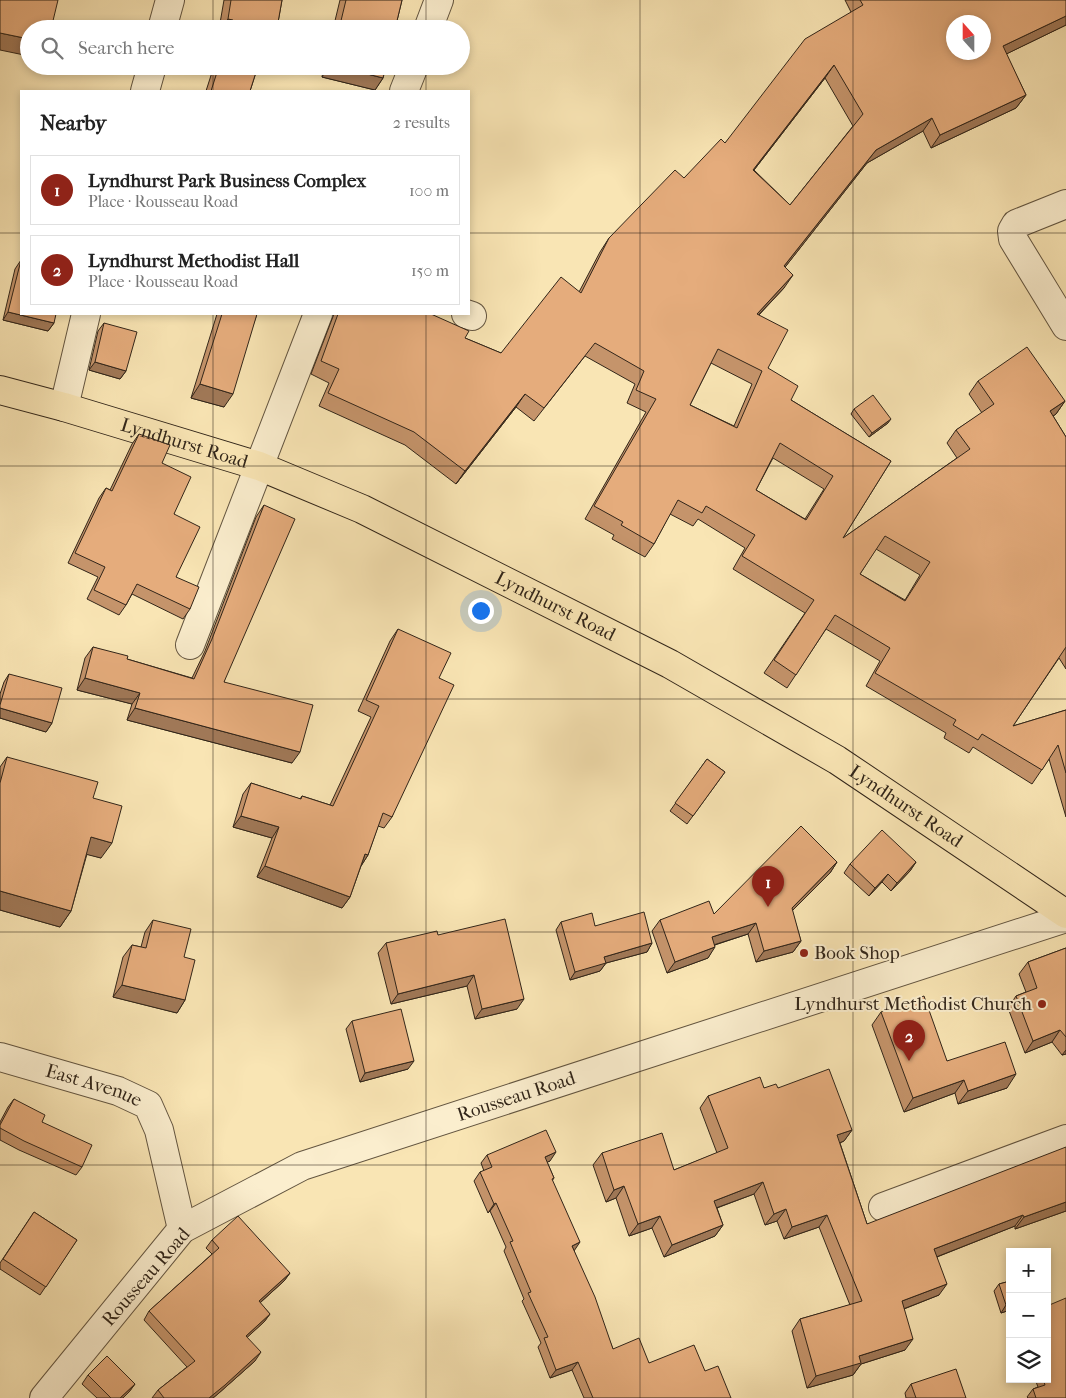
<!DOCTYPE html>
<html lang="en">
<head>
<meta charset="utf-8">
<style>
  :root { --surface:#fff; --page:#f2f2f2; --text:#222; --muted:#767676; --line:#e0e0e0; --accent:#8f2418 }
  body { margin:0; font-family:"IM FELL French Canon",serif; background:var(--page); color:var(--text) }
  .controls { position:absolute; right:15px; bottom:15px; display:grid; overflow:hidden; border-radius:0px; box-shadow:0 2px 8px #0003 }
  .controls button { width:45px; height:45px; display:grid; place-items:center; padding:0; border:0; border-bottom:1px solid var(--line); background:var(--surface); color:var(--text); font:25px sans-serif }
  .compass { position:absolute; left:946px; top:15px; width:45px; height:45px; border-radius:50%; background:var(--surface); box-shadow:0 2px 8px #0003; rotate:339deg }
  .you { position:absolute; left:480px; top:610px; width:18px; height:18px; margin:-12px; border:4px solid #fff; border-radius:50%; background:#1a73e8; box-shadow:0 0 0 8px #1a73e833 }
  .badge { display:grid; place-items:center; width:32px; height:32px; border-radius:50%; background:var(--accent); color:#fff; font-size:16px; font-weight:700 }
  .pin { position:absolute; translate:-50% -41px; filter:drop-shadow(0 1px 2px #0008) }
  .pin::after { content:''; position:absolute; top:26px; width:18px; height:15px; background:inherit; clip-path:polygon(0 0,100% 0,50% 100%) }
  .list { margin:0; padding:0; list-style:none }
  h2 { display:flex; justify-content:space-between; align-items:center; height:65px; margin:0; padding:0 20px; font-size:21px }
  h2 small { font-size:16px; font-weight:400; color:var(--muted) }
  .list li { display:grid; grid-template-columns:32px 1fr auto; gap:15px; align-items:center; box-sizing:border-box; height:70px; margin:0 10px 10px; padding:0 10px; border:1px solid var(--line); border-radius:0px }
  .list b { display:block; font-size:19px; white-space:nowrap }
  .list p { margin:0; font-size:16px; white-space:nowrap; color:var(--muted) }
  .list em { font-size:16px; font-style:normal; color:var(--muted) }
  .icon { flex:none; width:28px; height:28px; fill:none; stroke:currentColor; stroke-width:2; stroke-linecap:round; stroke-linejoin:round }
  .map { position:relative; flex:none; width:1066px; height:1398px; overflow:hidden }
  .search { position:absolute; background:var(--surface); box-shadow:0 2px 8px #0003; left:20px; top:20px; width:450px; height:55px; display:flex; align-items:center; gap:12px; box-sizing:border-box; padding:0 18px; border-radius:28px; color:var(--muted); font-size:19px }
  .panel { position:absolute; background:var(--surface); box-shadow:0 2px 8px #0003; left:20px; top:90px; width:450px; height:225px; border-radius:0px }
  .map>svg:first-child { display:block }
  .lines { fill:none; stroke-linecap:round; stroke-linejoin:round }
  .minor-casing { stroke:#635540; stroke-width:30 }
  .major-casing { stroke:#312519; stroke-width:30 }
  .minor { stroke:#fbeece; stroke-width:28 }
  .major { stroke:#f9e5b4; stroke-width:28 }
  .wall { fill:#c5946b; stroke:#312519; fill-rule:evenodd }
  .shaded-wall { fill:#a07857; stroke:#312519 }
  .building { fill:#e5ac7c; stroke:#312519; fill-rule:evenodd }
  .grid { fill:none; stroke:#312519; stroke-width:1; stroke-opacity:0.55 }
  .poi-dot { fill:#8f2418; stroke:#fbeece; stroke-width:2 }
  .labels { text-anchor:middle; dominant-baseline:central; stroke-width:4; stroke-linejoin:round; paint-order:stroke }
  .street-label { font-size:19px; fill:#312519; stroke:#fbeece }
  .poi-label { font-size:19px; fill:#312519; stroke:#fbeece; text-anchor:start }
</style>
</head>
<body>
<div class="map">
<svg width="1066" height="1398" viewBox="0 0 1066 1398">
  <rect width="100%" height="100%" fill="#f9e5b4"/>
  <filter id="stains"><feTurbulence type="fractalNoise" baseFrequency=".004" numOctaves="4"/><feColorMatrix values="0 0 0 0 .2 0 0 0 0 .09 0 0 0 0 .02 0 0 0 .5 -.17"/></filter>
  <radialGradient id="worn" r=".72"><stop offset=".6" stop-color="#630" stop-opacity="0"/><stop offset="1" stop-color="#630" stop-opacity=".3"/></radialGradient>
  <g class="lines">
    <!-- minor casing -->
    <g class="minor-casing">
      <g id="minor">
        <path d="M162,29L170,0"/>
        <path d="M428,29L439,0"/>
        <path d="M145,91L152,66"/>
        <path d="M404,91L414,66"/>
        <path d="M1066,204L1016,224L1012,231L1013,239L1066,326"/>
        <path d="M466,314L472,316"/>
        <path d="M64,407L86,314"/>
        <path d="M190,645L318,314"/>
        <path id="s1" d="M0,1057L118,1091L148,1105L159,1130L182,1229"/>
        <path d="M883,1207L1066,1139"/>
        <path id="s2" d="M44,1398L182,1229L302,1166L1066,918"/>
      </g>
    </g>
    <!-- major casing -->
    <g class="major-casing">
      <g id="major">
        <path id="s3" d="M0,390L64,407L259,466L362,509L670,664L837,760L1066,914"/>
      </g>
    </g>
    <!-- minor -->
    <use href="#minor" class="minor"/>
    <!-- major -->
    <use href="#major" class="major"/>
  </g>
  <!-- wall -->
  <path class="wall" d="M224,0H282L277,28L276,29H219Z
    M340,0H402L395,29H333Z
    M845,0H1066V25L1006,54L1026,95L1016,108L931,148L923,131L867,163L785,267L784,288L759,315L768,368L791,400L891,461L843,538L957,458L947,443L956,430L982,413L969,394L978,381L1065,401L1056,414L1053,416L1066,437V669L1059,658L1013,726L1066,710V817L1049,759L1032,784L973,747L969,753L944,738L946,733L866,686L880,661L826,629L787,688L764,673L805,613L733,569L745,548L698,519L693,526L670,514L654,544L645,557L612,539L614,535L585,519L646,412L627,403L635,384L585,356L534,421L516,407L456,484L405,445L319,406L329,383L311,374L334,314H431L465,338L501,353L579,292L600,252L609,238L684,178L725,143L851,12ZM825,78L853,126L790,205L754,170ZM711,363L752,384L734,426L690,405ZM773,458L824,489L805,519L756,490ZM876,549L920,575L905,600L860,574Z
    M214,66H258L250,91H206Z
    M324,66H386L383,78L375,90L322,77Z
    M21,260L54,323L48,331L3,320L15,269Z
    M217,314H257L224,407L191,398Z
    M104,323L126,371L120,379L89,370L98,331Z
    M854,409L888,423L869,437L851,414Z
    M139,434L162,463L174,514L176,577L190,609L183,619L132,594L126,605L119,615L87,599L98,577L68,563L99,498L106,488L110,490L132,444Z
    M264,505L224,682L292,763L127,720L132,704L77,690L85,658L93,647L127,659L192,678L205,651L256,517Z
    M398,629L439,678L392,817L384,828L378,826L368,855L361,866L350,897L342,908L257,877L272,838L233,827L243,794L251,783L300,799L302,796L330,805L371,717L358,711L390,641Z
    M9,674L52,723L46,732L0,718V694L4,682Z
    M7,757L93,798L101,858L87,854L71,911L60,927L0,910V767Z
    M707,759L725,772L687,824L670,811Z
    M837,862L830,873L792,911L801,941L793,952L756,962L748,934L715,945L708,958L667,973L652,931L660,920L714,914Z
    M916,862L910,871L891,891L882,882L869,896L844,873L850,864Z
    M153,920L184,957L185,1000L177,1013L113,997L123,957L132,945L141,947L145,932Z
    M561,922L595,926L652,943L647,952L606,963L600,971L570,980L556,930Z
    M438,935L517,1009L475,1019L467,986L391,1004L378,953L386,943Z
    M1066,948V1054L1062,1055L1052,1042L1025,1053L1008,1008L1016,996L1026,992L1019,974L1028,962Z
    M881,1012L947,1061L1007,1088L958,1104L955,1093L904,1112L872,1025Z
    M352,1021L408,1069L360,1082L346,1029Z
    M764,1088H778L852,1130L844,1141L840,1143L867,1224L1066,1211L1015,1229V1226L937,1257L939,1295L904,1309L905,1350L861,1364L853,1375L807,1388L792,1331L800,1319L850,1305L819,1227L784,1239L777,1221L765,1225L754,1194L717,1208L723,1225L715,1236L664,1257L652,1228L629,1236L616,1198L606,1202L593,1165L602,1153L674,1170L717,1153L700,1108L708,1096Z
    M14,1099L42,1122L82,1167L76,1175L19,1150L0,1140V1122L8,1107Z
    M487,1155L550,1161L547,1162L554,1178L552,1181L574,1251L613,1349L649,1363L705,1371L731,1398H584L572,1370L550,1378L538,1347L541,1343L522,1301L524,1299L504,1251L506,1247L490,1211L488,1213L474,1181L480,1172L484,1171L481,1163Z
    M34,1212L77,1240L40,1295L0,1269V1263Z
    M212,1240L290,1273L284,1281L260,1303L270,1314L264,1322L247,1337L255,1361L219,1393L213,1398H152L158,1390L187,1367L144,1320L149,1311L212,1254L206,1248Z
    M1010,1281V1310L1001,1313L994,1291L999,1284Z
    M88,1375L135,1384L129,1392L123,1398H97L82,1384Z
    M1035,1379H1047L1066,1398H1028L1027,1397L1033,1389L1038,1387Z
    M911,1384L966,1398H906L905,1393Z"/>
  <!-- shaded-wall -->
  <path class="shaded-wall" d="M1066,16V25L994,60L1003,46Z
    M228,19L233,20L227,29H220Z
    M269,26L277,28L276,29H268Z
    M0,33L29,39V56L0,50Z
    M834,65L825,78L744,183L753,170Z
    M329,66H336L383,78L375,90L322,77Z
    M1026,95L1016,108L931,148L940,135Z
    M932,118L923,131L867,163L775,280L784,266L876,150Z
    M793,275L784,288L747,327L757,314Z
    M8,312L54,323L48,331L3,320Z
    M95,362L126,371L120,379L89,370Z
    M200,384L233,394L224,407L191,398Z
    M525,394L516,407L456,484L465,471Z
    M1065,401L1056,414L1040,425L1050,411Z
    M891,419L888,423L869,437L872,433Z
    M85,678L140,693L132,704L77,690Z
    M0,708L52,723L46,732L0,718Z
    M135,708L300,752L292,763L127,720Z
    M241,816L279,827L272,838L233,827Z
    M91,837L112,843L101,858L81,853Z
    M365,854L368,855L361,866Z
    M837,862L830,873L784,919L792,908Z
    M916,862L910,871L891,891L897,883Z
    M265,866L350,897L342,908L257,877Z
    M888,874L882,882L869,896L875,888Z
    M0,891L71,911L60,927L0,910Z
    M756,923L748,934L704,948L712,937Z
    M801,941L793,952L756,962L764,951Z
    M652,943L647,952L606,963L600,971L570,980L575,972L604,957Z
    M715,947L708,958L667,973L675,962Z
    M474,975L467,986L391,1004L398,994Z
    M122,985L185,1000L177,1013L113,997Z
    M524,999L517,1009L475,1019L482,1009Z
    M1060,1030L1052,1042L1025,1053L1033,1041Z
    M1066,1050V1054L1062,1055Z
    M414,1061L408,1069L360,1082L365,1073Z
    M1016,1074L1007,1088L958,1104L968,1091Z
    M964,1080L955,1093L904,1112L913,1098Z
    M852,1130L844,1141L829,1147L837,1135Z
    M556,1152L550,1161L539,1166L545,1157Z
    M763,1182L754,1194L705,1212L714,1201Z
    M624,1186L616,1198L606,1202L614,1190Z
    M1066,1202V1211L1015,1229L1024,1217Z
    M496,1203L490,1211L488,1213L494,1204Z
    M786,1209L777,1221L765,1225L774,1214Z
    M827,1215L819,1227L784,1239L792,1227Z
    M1023,1215L1015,1226L926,1261L934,1249Z
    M660,1216L652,1228L629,1236L638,1224Z
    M723,1225L715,1236L664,1257L672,1245Z
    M580,1242L574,1251L572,1246Z
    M290,1273L284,1281L253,1309L259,1301Z
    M947,1284L939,1295L893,1313L902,1301Z
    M1010,1304V1310L1001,1313L1006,1305Z
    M270,1314L264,1322L240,1344L246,1336Z
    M913,1339L905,1350L861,1364L853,1375L807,1388L816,1376L859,1356Z
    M261,1352L255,1361L219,1393L213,1398H209Z
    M578,1362L572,1370L550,1378L556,1370Z
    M135,1384L129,1392L123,1398H120Z"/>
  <!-- building -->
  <path class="building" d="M0,0H58L51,29H29V39L0,33Z
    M231,0H282L277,28L269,26V29H230L233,20L228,19Z
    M346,0H402L395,29H339Z
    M860,0H1066V16L1003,46L1026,95L940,135L932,118L876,150L784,266L793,275L757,314L788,330L768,368L798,386L791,400L891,461L843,538L970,449L956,430L994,404L978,381L1027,347L1065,401L1050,411L1066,437V647L1013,726L1066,710V773L1058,745L1042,770L982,734L978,740L953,725L956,720L875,673L890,648L835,615L796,675L774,660L814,600L742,556L755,535L706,506L702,513L678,500L654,544L621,525L623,522L594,506L656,399L636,390L644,371L595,343L544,408L525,394L465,471L414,432L328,393L339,369L321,361L338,314H431L469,331L465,338L501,353L561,277L581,293L609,238L675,170L684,178L721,139L725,143L805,39L863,5ZM954,22H984V52H954ZM834,65L863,114L790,205L753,170ZM718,349L762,371L737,428L690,405ZM780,443L833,476L806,520L756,490ZM885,536L930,562L905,601L860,574Z
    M219,66H258L250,91H211Z
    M336,66H386L383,78Z
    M21,260V314H56L54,323L8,312Z
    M222,314H257L233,394L200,384Z
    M104,323L137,332L126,371L95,362Z
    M873,395L891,419L872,433L854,409Z
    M139,434L170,445L162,463L191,477L174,514L200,527L176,577L199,587L190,609L137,584L126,605L94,590L105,567L75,553L106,488L112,491Z
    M264,505L295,519L224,682L313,705L300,752L135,708L140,693L85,678L93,647L128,656L127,659L194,679L212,639Z
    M398,629L451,653L439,678L454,685L392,817L383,813L368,855L365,854L350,897L265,866L279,827L241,816L251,783L301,799L302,796L333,806L379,706L366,700Z
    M9,674L62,688L52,723L0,708V705Z
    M7,757L98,782L93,798L122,806L112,843L91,837L71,911L0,891V783Z
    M707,759L725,772L693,816L675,803Z
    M801,826L837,862L792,908L801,941L764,951L756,923L712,937L715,947L675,962L660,920L709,901L714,914Z
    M882,830L916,862L897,883L888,874L875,888L850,864Z
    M644,912L652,943L604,957L606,963L575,972L561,922L592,913L595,926Z
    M505,919L524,999L482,1009L474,975L398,994L386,943L437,931L438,935Z
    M153,920L191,929L184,957L195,960L185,1000L122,985L132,945L146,948Z
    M1066,948V1037L1060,1030L1033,1041L1016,996L1037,988L1028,962Z
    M924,996L947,1061L1005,1042L1016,1074L968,1091L964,1080L913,1098L881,1012Z
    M401,1009L414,1061L365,1073L352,1021Z
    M829,1069L852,1130L837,1135L867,1224L1066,1147V1202L1024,1217L1023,1215L934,1249L947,1284L902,1301L913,1339L859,1356L861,1363L816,1376L800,1319L862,1301L827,1215L792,1227L786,1209L774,1214L763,1182L714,1201L723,1225L672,1245L660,1216L638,1224L624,1186L614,1190L602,1153L662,1133L674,1170L728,1148L708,1096L760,1077L764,1088L776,1084L778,1088Z
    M14,1099L45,1115L42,1122L92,1145L82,1167L24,1141L0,1128V1125Z
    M546,1130L556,1152L545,1157L554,1178L552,1179L580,1242L572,1246L595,1297L613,1349L639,1338L649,1363L694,1345L705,1371L718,1366L731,1398H593L578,1362L556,1370L544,1338L548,1337L528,1293L531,1292L510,1242L513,1241L496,1203L494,1204L480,1172L492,1167L487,1155Z
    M34,1212L77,1240L46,1287L3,1259Z
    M238,1216L290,1273L259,1301L270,1314L246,1336L261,1352L225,1385L209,1398H164L158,1390L195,1361L149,1311L219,1248L212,1240Z
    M1010,1281V1304L1006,1305L999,1284Z
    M1066,1298V1398H1036L1033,1389L1045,1385L1043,1379H1047V1306Z
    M107,1356L135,1384L120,1398H111L88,1375Z
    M956,1369L966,1398H916L911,1384Z"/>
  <!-- grid -->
  <path class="grid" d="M213,0V29M426,0V29M640,0V1398M853,0V1398M213,66V91M426,66V91M0,233H21M469,233H1066M213,314V1398M426,314V1398M0,466H1066M0,699H1066M0,932H1066M0,1165H1066"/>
  <!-- markers -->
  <g class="poi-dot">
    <circle cx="804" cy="953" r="5"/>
    <circle cx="1042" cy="1004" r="5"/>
  </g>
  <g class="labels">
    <!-- street labels -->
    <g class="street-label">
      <text stroke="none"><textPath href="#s3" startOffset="192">Lyndhurst Road</textPath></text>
      <text stroke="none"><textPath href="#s3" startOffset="598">Lyndhurst Road</textPath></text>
      <text stroke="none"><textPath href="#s3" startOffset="1002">Lyndhurst Road</textPath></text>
      <text stroke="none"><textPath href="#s1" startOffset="98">East Avenue</textPath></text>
      <text stroke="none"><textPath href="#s2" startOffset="579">Rousseau Road</textPath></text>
      <text transform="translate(146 1277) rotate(-49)">Rousseau Road</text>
    </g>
    <!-- poi labels -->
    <g class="poi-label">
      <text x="814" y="953">Book Shop</text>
      <text x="1032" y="1004" text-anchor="end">Lyndhurst Methodist Church</text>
    </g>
  </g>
  <rect width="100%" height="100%" filter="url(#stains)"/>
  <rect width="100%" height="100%" fill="url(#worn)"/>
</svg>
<div class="controls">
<button>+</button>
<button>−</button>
<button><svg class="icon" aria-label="layers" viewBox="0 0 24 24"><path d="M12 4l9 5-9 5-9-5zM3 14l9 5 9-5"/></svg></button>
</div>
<svg class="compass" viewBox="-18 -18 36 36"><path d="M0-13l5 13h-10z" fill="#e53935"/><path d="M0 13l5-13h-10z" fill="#767676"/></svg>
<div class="you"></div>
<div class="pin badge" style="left:768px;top:907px">1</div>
<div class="pin badge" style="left:909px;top:1061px">2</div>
<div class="search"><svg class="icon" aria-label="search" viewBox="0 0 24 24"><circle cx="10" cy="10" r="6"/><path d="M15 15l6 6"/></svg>Search here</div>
<section class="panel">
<h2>Nearby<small>2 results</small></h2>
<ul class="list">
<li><span class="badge">1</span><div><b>Lyndhurst Park Business Complex</b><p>Place · Rousseau Road</p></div><em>100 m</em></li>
<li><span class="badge">2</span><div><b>Lyndhurst Methodist Hall</b><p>Place · Rousseau Road</p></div><em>150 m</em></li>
</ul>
</section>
</div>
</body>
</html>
